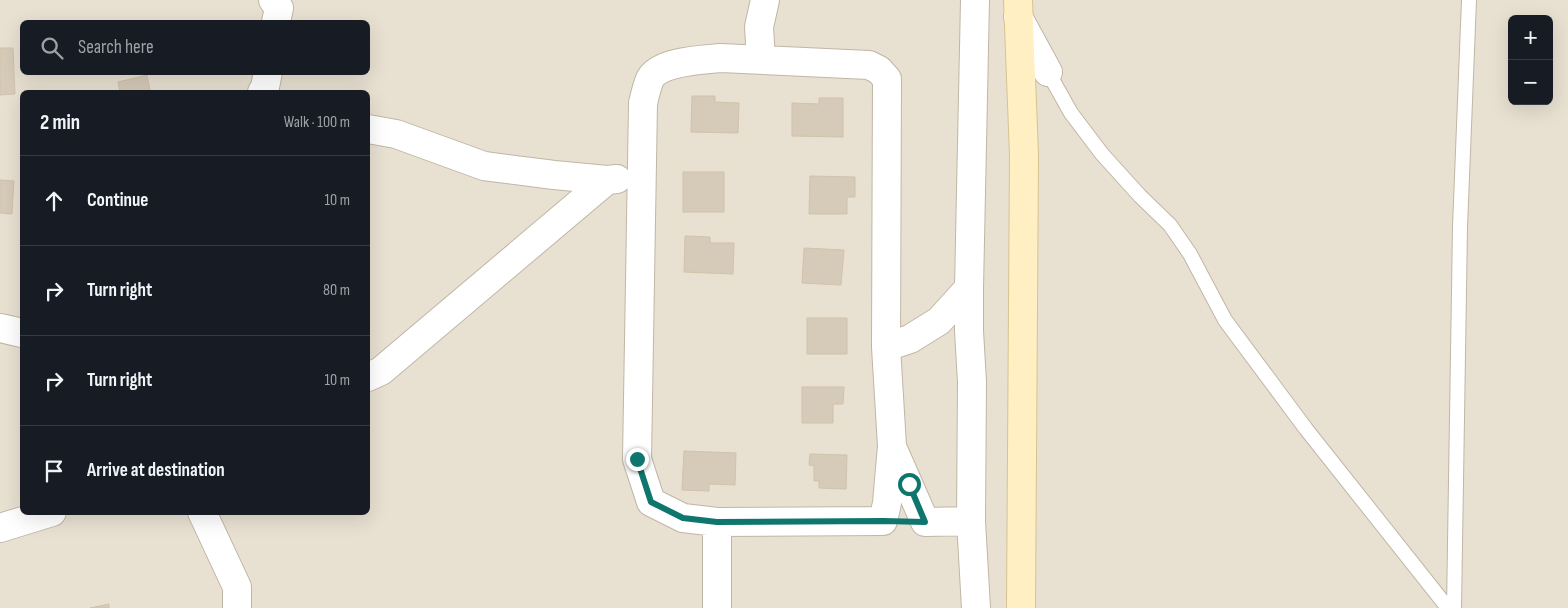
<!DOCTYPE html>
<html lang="en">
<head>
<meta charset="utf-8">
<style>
  :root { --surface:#171b24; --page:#20242c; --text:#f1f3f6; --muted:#9ea1a6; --line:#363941 }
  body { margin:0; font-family:"Sofia Sans Condensed",sans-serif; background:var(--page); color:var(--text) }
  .controls { position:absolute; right:15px; top:15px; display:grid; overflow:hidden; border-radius:8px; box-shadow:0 5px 20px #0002 }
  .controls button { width:45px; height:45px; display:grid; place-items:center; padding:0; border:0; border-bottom:1px solid var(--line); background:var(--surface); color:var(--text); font:25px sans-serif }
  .stop { position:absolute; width:15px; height:15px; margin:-11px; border:4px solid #0f766e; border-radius:50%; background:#fff }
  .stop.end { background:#0f766e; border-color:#fff; box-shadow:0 1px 5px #0008 }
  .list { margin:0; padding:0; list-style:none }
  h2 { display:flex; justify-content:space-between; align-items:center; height:65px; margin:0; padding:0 20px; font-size:21px }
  h2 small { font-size:16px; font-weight:400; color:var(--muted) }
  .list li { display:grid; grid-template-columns:32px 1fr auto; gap:15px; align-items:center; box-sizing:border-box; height:90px; padding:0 20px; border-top:1px solid var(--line) }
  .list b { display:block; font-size:19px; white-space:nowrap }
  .list em { font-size:16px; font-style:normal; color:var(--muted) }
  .icon { flex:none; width:28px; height:28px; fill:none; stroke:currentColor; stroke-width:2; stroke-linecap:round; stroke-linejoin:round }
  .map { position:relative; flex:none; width:1568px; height:608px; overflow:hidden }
  .search { position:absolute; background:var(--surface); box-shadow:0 5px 20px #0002; left:20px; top:20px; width:350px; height:55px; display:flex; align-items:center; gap:12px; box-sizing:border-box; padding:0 18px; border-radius:8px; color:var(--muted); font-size:19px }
  .panel { position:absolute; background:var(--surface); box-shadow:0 5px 20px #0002; left:20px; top:90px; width:350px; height:425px; border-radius:8px }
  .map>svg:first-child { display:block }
  .residential { fill:#e8e0d1; fill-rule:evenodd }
  .building { fill:#d6cab8; stroke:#d1c2ab }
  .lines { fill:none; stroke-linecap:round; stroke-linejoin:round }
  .lane-casing { stroke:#c0b6a6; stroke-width:16 }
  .street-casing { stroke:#c0b6a6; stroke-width:30 }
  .secondary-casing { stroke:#d7c38f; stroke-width:30 }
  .lane { stroke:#fff; stroke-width:14 }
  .street { stroke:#fff; stroke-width:28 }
  .secondary { stroke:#ffefc2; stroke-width:28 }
  .route { stroke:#0f766e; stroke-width:6 }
</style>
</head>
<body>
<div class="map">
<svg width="1568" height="608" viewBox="0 0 1568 608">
  <rect width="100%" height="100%" fill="#f4efe4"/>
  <!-- residential -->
  <path class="residential" d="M0,0H1568V608H0ZM1512,19H1549V101H1512ZM22,22H368V72H22ZM22,92H368V512H22Z"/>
  <!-- building -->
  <path class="building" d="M0,48H13L15,94L0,95Z
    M147,75L150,90L139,92H120L118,82Z
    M692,96H715V102L739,103L738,133L691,132Z
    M819,98H843V137L792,136V103L819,104Z
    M683,172H724V212H683Z
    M810,176L855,177V197H847V214H809Z
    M0,180L14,181L12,214L0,213Z
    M685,236L710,237V243H734L733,274L684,272Z
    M804,248L844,250L841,285L802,283Z
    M807,318H847V354H807Z
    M802,387H844L843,404H833V423H802Z
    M684,451L736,453L735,485L709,484V491L682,490Z
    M810,454L847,455L846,489L819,488V481H814V466L809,465Z
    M109,604V608H90Z"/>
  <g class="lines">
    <!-- lane casing -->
    <g class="lane-casing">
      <path id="lane" d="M1048,72L1071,113L1102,154L1140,196L1170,225L1190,254L1225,320L1306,429L1448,608
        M1454,608L1460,227L1469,0"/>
    </g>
    <!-- street casing -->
    <g class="street-casing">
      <path id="street" d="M273,0L279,8L276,22
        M975,0L969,288V331L972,382L971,521L976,608
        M1018,17L1048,72
        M721,58L869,65L879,70L887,79L886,347L892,446L887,503L883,521L717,522L683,518L651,502L637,459L643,103C645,95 647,86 650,79C660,61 702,60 721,58Z
        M761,59L759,27L765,0
        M262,92L265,87L268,72
        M368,129L396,134L484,166L554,175L607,180L617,179
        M0,328L22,333
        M886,347L910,339L939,321L969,288
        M368,377L381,371L607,180
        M893,449L925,522L971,521
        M202,512L237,587V608
        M0,528L52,512
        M717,608V522"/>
    </g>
    <!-- secondary casing -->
    <g class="secondary-casing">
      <path id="secondary" d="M1018,0L1024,155L1021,608"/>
    </g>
    <!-- lane -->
    <use href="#lane" class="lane"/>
    <!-- street -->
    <use href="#street" class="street"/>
    <!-- secondary -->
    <use href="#secondary" class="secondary"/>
  </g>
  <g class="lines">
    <!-- route -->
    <path class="route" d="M637,459L651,502L683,518L717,522L883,521L925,522L909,484"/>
  </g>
</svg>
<div class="controls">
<button>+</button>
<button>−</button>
</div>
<div class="stop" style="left:909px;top:484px"></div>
<div class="stop end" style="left:637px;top:459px"></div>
<div class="search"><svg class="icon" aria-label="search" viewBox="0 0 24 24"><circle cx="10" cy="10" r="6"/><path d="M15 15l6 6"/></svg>Search here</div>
<section class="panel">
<h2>2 min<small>Walk · 100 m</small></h2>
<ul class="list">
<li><svg class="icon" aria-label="ahead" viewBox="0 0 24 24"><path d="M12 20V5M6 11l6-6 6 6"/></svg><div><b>Continue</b></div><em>10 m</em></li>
<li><svg class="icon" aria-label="right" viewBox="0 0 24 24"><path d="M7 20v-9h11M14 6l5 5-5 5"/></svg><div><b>Turn right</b></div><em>80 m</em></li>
<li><svg class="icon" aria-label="right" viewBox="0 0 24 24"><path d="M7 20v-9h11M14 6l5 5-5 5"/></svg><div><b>Turn right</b></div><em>10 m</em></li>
<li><svg class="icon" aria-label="arrive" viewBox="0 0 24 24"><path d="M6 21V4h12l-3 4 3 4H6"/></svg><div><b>Arrive at destination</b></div></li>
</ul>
</section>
</div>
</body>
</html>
